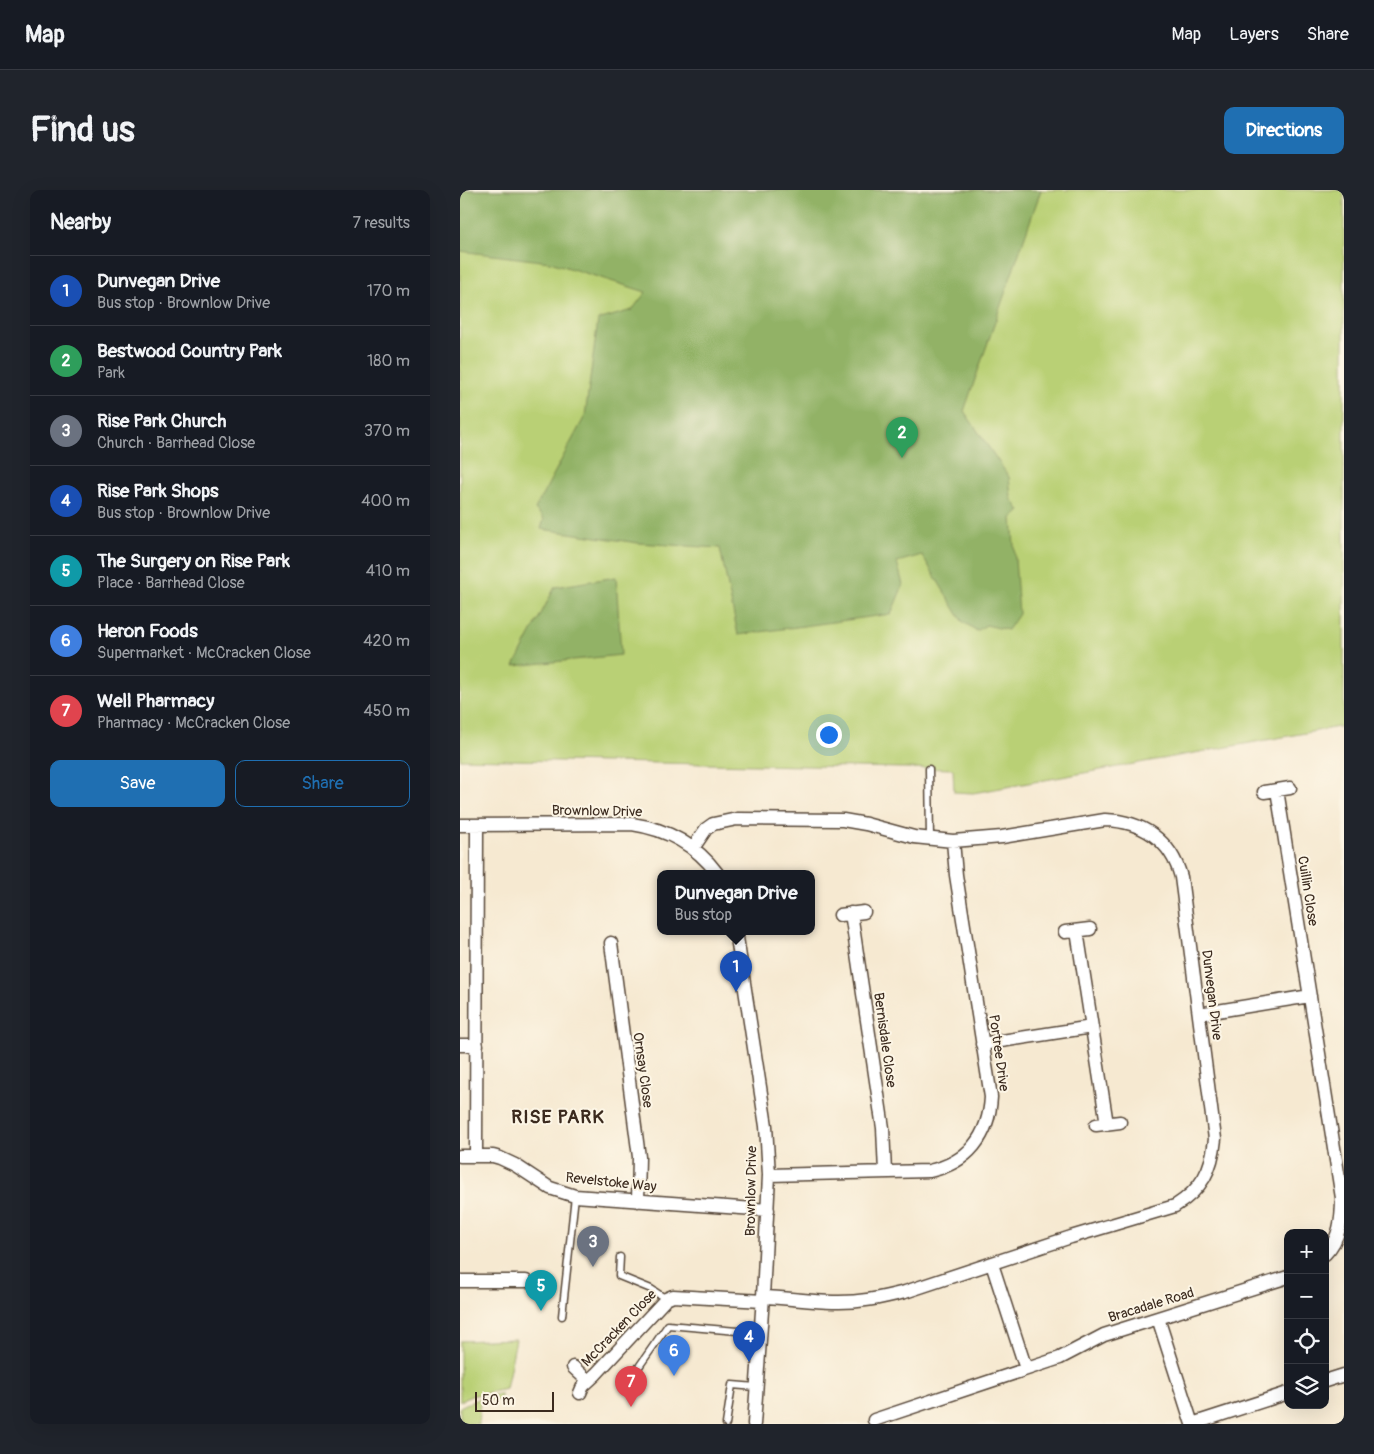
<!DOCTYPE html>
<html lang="en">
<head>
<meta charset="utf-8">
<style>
  :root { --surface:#171b24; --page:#20242c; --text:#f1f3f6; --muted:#9ea1a6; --line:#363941; --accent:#1f6fb2 }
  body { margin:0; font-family:Pangolin,sans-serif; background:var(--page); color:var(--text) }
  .controls { position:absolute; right:15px; bottom:15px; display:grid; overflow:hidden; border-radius:10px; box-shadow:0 5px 20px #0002 }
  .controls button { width:45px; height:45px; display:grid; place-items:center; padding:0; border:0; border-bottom:1px solid var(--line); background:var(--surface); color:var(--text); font:25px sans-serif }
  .scale { position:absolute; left:15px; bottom:12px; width:79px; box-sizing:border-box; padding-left:5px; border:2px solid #3b2a1e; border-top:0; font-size:14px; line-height:18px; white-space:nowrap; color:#3b2a1e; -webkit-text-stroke:4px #fcf5e5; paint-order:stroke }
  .you { position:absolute; left:368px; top:544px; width:18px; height:18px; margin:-12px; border:4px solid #fff; border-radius:50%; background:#1a73e8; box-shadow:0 0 0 8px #1a73e833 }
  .badge { display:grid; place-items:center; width:32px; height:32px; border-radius:50%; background:var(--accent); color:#fff; font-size:16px; font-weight:700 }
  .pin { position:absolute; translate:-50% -41px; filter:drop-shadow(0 1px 2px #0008) }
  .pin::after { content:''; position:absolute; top:26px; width:18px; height:15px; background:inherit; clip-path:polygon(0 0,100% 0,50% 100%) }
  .popup { position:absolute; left:197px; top:680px; width:158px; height:65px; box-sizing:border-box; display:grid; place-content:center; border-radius:10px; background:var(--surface); filter:drop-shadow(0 1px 4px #0005); font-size:16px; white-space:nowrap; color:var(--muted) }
  .popup b { font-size:19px; color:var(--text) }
  .popup::after { content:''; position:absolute; left:50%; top:100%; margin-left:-10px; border:10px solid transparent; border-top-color:var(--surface) }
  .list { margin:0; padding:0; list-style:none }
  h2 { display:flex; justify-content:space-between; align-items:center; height:65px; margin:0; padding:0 20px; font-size:21px }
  h2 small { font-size:16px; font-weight:400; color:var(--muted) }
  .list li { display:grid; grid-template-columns:32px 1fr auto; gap:15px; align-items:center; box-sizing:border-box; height:70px; padding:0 20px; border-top:1px solid var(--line) }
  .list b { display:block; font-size:19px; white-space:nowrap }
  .list p { margin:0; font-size:16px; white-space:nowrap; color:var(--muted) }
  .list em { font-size:16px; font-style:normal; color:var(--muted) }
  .actions { display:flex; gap:10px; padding:15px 20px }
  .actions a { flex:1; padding:11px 0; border:1px solid var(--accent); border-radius:10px; text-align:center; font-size:18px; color:var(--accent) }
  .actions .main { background:var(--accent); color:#fff }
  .icon { flex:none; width:28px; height:28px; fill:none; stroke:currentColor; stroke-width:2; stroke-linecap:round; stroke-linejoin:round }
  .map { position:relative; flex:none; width:884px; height:1234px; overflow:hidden; border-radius:10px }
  header { display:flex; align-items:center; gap:30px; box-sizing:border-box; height:70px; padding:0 25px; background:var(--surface); border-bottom:1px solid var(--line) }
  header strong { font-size:24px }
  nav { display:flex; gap:28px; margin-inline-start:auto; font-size:18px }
  .intro { display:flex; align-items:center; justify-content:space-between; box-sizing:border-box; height:120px; padding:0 30px }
  h1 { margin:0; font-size:35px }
  .button { padding:12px 22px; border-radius:10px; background:var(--accent); color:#fff; font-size:18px; font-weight:700 }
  main { display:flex; gap:30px; padding:0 30px }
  aside { flex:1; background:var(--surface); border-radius:10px; box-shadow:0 5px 20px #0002 }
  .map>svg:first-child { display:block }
  .green { fill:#b9d074; stroke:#7a7d49 }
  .forest { fill:#92b266; stroke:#666e42 }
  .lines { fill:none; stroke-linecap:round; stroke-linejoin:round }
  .lane-casing { stroke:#574739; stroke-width:9 }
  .street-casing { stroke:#574739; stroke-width:15 }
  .lane { stroke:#fff; stroke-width:6 }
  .street { stroke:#fff; stroke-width:12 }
  .labels { text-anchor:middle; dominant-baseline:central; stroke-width:4; stroke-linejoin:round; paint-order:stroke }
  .street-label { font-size:14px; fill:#3b2a1e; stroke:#fcf5e5 }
  .district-label { font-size:19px; font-weight:bold; letter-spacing:1px; fill:#3b2a1e; stroke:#fcf5e5 }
</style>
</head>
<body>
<header>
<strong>Map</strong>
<nav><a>Map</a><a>Layers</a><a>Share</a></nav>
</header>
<div class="intro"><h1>Find us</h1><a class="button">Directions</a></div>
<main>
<aside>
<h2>Nearby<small>7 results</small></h2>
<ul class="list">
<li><span class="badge" style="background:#1a4fb4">1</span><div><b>Dunvegan Drive</b><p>Bus stop · Brownlow Drive</p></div><em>170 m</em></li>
<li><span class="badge" style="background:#2e9e5b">2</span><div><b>Bestwood Country Park</b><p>Park</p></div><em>180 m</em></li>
<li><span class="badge" style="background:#6b7280">3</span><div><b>Rise Park Church</b><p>Church · Barrhead Close</p></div><em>370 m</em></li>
<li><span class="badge" style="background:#1a4fb4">4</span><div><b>Rise Park Shops</b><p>Bus stop · Brownlow Drive</p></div><em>400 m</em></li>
<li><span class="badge" style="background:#0f9aa8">5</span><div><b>The Surgery on Rise Park</b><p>Place · Barrhead Close</p></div><em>410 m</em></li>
<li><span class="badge" style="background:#3f7fe0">6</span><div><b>Heron Foods</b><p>Supermarket · McCracken Close</p></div><em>420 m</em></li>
<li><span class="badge" style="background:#e0444e">7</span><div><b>Well Pharmacy</b><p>Pharmacy · McCracken Close</p></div><em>450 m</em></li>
</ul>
<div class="actions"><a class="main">Save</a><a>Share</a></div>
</aside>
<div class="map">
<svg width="884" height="1234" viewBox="0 0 884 1234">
  <rect width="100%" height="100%" fill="#fcf5e5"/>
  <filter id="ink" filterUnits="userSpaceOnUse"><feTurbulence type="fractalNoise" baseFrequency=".02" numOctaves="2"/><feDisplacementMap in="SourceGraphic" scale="10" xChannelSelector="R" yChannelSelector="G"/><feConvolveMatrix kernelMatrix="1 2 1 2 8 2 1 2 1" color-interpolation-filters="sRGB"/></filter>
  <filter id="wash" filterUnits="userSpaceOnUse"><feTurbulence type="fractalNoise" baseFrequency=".0096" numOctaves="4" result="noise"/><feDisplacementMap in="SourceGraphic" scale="20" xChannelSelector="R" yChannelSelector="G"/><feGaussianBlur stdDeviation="1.12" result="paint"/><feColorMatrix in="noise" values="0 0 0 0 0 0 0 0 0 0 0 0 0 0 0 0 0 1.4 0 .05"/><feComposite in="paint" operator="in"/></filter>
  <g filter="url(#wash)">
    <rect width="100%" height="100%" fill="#f6e9d1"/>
    <!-- green -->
    <path class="green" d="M0,0H884V536L513,603L494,602L493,579L0,569Z
      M56,1149L46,1199L11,1206L0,1212V1151Z
      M42,1204L39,1210H27L20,1213L18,1234H0V1217C13,1210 27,1205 42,1204Z"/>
    <!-- forest -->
    <path class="forest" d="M0,0H581L504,221L549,287L551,308L560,321L552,328L559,424L548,440L526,435L517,441L502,431L462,365L437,372L443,395L431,424L278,445L260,358L178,353L81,339L84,329L75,319L125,226L138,130L172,120L186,102L90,72L0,61Z
      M156,387L161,465L54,476L95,397Z"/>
  </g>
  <g filter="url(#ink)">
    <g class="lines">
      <!-- lane casing -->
      <g class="lane-casing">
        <path id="lane" d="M469,579L470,649
          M160,1067L159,1086L191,1099L206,1109
          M102,1126L115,1006
          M169,1191L208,1135L300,1143
          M266,1234L272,1195L296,1197"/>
      </g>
      <!-- street casing -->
      <g class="street-casing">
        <path id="street" d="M817,600L882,1008C882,1029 880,1049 865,1064
          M804,602L830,598
          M0,635L172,634C206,639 236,655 257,683
          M233,658L246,639L253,634L277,629L383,630L406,634L454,647L493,651L542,647L645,630C682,631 711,650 721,687L755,949C752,980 742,999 715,1016L611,1047L445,1102C421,1108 398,1113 373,1112C349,1111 326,1108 303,1107
          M391,723L423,938L425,982
          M380,725L404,722
          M276,741L306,936L309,985L303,1107L294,1234
          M617,741L647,934
          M605,742L630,739
          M151,753L179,967L178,1011
          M739,824L850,806
          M522,854L632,837
          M0,855H17
          M636,935L660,932
          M0,966H33L40,968L55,975L90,998L115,1006L308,1020
          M16,966L17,635
          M309,985L469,981C508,973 529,946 531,907L496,685L493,651
          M532,1074L566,1179
          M0,1091H66
          M698,1128L732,1234
          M113,1177L128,1191
          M865,1191L884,1185
          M120,1203L123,1196L136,1184L206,1109L213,1106L303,1111
          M414,1230L600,1168L644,1145L828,1087
          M732,1234L828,1203"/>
      </g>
      <!-- lane -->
      <use href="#lane" class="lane"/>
      <!-- street -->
      <use href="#street" class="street"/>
    </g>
  </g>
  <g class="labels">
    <!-- street labels -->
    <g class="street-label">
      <text transform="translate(137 621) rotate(1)">Brownlow Drive</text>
      <text transform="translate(848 701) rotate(81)">Cuillin Close</text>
      <text transform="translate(752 805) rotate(83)">Dunvegan Drive</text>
      <text transform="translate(425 850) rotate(82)">Bernisdale Close</text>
      <text transform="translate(539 863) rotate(82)">Portree Drive</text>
      <text transform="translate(183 880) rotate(82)">Ornsay Close</text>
      <text transform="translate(151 992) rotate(6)">Revelstoke Way</text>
      <text transform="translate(291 1001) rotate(-89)">Brownlow Drive</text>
      <text transform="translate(691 1115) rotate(-17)">Bracadale Road</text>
      <text transform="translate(159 1138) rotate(-46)">McCracken Close</text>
    </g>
    <!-- district labels -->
    <g class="district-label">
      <text x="98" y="927">RISE PARK</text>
    </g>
  </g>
</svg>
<div class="controls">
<button>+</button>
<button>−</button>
<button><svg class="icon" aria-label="locate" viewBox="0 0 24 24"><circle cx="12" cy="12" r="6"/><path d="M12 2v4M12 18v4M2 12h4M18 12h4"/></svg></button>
<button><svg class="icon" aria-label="layers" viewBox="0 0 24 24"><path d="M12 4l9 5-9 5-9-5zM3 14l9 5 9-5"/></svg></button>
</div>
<div class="scale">50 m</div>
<div class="you"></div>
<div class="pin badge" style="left:276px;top:802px;background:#1a4fb4">1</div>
<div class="popup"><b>Dunvegan Drive</b>Bus stop</div>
<div class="pin badge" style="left:442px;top:268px;background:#2e9e5b">2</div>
<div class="pin badge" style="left:133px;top:1077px;background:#6b7280">3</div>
<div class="pin badge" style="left:289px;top:1172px;background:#1a4fb4">4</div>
<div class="pin badge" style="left:81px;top:1121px;background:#0f9aa8">5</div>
<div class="pin badge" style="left:214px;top:1186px;background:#3f7fe0">6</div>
<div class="pin badge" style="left:171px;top:1217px;background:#e0444e">7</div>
</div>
</main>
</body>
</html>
